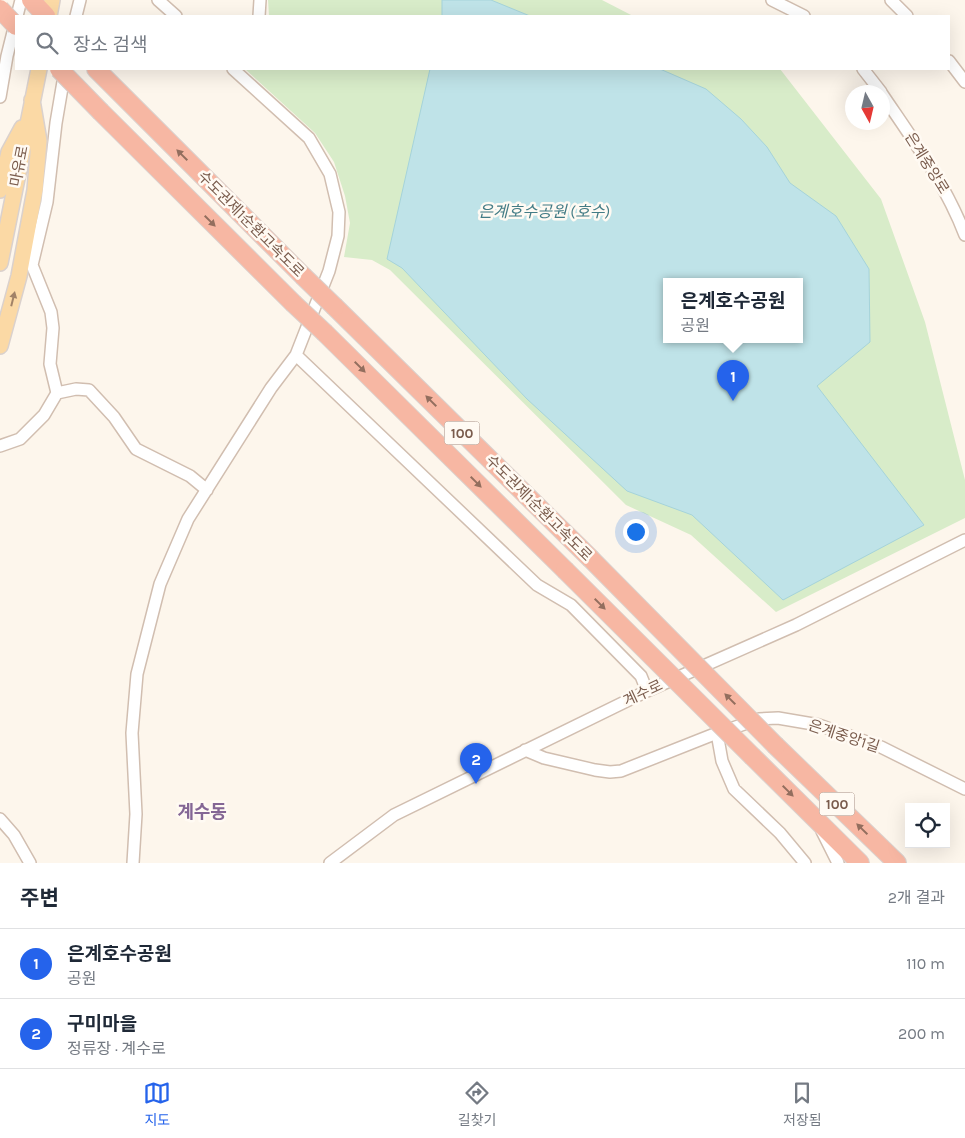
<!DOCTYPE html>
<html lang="ko">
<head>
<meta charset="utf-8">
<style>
  :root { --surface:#fff; --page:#f2f2f3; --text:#1f2937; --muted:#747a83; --line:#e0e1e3; --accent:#2563eb }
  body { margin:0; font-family:Karla,"Noto Sans KR",sans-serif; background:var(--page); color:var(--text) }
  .controls { position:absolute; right:15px; bottom:15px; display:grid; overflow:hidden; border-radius:0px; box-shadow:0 5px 20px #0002 }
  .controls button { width:45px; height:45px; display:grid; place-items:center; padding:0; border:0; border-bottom:1px solid var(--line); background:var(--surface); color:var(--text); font:25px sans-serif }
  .compass { position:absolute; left:845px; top:85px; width:45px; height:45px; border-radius:50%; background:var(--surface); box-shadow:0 5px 20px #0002; rotate:172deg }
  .you { position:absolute; left:635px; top:531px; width:18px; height:18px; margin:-12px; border:4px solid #fff; border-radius:50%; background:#1a73e8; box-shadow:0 0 0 8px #1a73e833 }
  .badge { display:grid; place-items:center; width:32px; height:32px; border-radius:50%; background:var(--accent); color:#fff; font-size:16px; font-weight:700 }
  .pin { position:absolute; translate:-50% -41px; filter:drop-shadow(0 1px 2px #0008) }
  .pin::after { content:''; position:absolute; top:26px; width:18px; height:15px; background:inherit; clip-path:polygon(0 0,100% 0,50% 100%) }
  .popup { position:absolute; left:663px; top:278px; width:140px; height:65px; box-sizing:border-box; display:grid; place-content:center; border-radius:0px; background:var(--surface); filter:drop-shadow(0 1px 4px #0005); font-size:16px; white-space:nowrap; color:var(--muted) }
  .popup b { font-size:19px; color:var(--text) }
  .popup::after { content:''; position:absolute; left:50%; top:100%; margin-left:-10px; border:10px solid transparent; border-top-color:var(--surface) }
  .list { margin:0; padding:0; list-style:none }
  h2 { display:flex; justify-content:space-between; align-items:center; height:65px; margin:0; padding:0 20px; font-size:21px }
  h2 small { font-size:16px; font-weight:400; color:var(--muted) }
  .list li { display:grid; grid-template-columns:32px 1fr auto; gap:15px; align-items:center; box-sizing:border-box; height:70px; padding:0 20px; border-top:1px solid var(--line) }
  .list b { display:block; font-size:19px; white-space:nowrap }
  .list p { margin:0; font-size:16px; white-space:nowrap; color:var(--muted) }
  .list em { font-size:16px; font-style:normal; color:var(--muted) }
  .icon { flex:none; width:28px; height:28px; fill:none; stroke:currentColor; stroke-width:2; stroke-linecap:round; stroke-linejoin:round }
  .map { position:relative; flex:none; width:965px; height:863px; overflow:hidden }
  .search { position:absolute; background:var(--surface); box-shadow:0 5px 20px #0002; left:15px; right:15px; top:15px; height:55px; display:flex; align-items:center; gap:12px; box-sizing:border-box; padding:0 18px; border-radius:0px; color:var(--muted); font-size:19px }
  .sheet { height:205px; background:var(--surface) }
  nav { display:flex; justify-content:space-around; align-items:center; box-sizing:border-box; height:70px; border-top:1px solid var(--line); background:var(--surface); font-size:14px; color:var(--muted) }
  nav a { display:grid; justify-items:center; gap:2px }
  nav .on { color:var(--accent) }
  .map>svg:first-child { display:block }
  .green { fill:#d8ecc9; fill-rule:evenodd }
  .water { fill:#bfe3e8; stroke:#a5d3da; fill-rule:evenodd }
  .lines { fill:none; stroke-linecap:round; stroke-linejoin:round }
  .minor-casing { stroke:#d1beb0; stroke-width:14 }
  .major-casing { stroke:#dad1cd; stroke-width:18 }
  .highway-casing { stroke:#dad1cd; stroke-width:20 }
  .minor { stroke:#fff; stroke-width:11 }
  .major { stroke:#fbd9a5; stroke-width:15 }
  .highway { stroke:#f7b7a3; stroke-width:18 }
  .highway-bridge-casing { stroke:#dad1cd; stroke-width:20; stroke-linecap:butt }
  .highway-bridge { stroke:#f7b7a3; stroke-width:18 }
  .oneway { fill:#936e5e }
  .oneway2 { fill:#a18267 }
  .labels { text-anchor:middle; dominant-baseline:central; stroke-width:5; stroke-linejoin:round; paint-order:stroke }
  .shield { fill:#fffaf3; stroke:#a28b7f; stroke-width:1 }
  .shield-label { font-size:14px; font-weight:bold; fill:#7a5c4d }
  .street-label { font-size:15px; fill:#7a5c4d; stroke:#fffaf3 }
  .water-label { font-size:16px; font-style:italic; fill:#437c86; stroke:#fffaf3 }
  .quarter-label { font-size:18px; font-weight:bold; fill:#846695; stroke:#fffaf3 }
</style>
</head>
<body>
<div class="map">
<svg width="965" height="863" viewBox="0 0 965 863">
  <rect width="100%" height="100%" fill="#fdf6ec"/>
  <!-- green -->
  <path class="green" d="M268,0H602L633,16H269Z
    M245,69H780L881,199L925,322L965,480V518L776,612L691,535L626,505L390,270L372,260L344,257L350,223L345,196L334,162L315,133ZM667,282H799V340H667Z"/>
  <!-- water -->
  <path class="water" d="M442,0H491L530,16H442Z
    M430,69H660L706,89L741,119L767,147L790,183L836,216L869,269L870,342L817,386L924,525L783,600L692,515L627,491L527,399L402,268L387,259ZM667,282H799V340H667Z"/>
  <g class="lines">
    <!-- minor casing -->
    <g class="minor-casing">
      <path id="minor" d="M158,0L176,16
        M772,0L804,16
        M891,0L907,16
        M17,16L21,0
        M76,16L80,0
        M259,16L260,0
        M949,61L965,82
        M863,69L881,92
        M882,94C913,140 945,183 965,235
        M0,97L7,56L16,20
        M296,355L537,585L571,605L641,676L647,691
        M57,393L50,364L53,328L51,312L32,265L47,202L56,123L65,70
        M0,446L20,439L44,415L57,393L76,389L89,390L114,417L136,449L190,476L207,490
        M721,732L759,719L778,718L819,725L881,747L965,789
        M525,750L544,758L595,770L610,772L621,771L717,733L722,761L734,789L780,833L805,863
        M0,819L14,835L30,863
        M822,831L838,863
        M133,863L136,814L132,733L137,674L160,584L188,519L271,388L296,355L329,271L338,236L339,212L330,174L309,138L233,69
        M330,863L394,815L647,691L796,625L965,540"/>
    </g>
    <!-- major casing -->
    <g class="major-casing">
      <path id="major" d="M49,16L52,0
        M0,190L9,152L22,128
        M0,263L39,69
        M0,346L19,276L35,190L39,141L32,100"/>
    </g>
    <!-- highway casing -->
    <g class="highway-casing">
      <path id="highway" d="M31,0L46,16
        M96,69L303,276
        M101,112L293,303
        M335,307L590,558
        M325,333L565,570
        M776,746L897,863
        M753,757L860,863"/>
    </g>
    <!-- minor -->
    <use href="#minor" class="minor"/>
    <!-- major -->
    <use href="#major" class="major"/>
    <!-- highway -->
    <use href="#highway" class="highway"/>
    <!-- highway-bridge casing -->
    <g class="highway-bridge-casing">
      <path id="highway-bridge" d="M0,9L16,26
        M59,69L101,112
        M303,276L335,307
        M293,303L325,333
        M590,558L776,746
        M565,570L753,757"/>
    </g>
    <!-- highway-bridge -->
    <use href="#highway-bridge" class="highway-bridge"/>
  </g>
  <!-- one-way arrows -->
  <defs><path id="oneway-solid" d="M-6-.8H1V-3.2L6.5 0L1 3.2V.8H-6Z" transform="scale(1.25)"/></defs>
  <g class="oneway">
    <use href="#oneway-solid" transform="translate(182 155) rotate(-135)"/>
    <use href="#oneway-solid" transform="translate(210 221) rotate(45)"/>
    <use href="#oneway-solid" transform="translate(360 367) rotate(45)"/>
    <use href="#oneway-solid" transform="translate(431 401) rotate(-135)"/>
    <use href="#oneway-solid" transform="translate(476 482) rotate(45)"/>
    <use href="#oneway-solid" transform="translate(600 604) rotate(45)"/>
    <use href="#oneway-solid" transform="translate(730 699) rotate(-135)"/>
    <use href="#oneway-solid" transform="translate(788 791) rotate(45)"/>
    <use href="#oneway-solid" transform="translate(862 829) rotate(-136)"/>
  </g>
  <use class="oneway2" href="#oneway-solid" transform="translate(13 299) rotate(-76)"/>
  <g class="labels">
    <!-- shield labels -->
    <g class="shield">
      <rect x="444.5" y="421.5" width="35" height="23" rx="4"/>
      <rect x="819.5" y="792.5" width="35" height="23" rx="4"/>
    </g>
    <g class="shield-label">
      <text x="462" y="433">100</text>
      <text x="837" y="804">100</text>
    </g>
    <!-- street labels -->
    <g class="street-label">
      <text transform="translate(927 163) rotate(58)">은계중앙로</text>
      <text transform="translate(19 166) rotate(-79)">마유로</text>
      <text transform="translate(251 224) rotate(45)">수도권제1순환고속도로</text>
      <text transform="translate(539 508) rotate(45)">수도권제1순환고속도로</text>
      <text transform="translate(643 693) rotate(-25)">계수로</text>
      <text transform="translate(844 736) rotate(18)">은계중앙1길</text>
    </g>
    <!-- water labels -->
    <g class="water-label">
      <text x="544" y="211">은계호수공원 (호수)</text>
    </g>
    <!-- quarter labels -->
    <g class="quarter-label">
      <text x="202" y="812">계수동</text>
    </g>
  </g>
</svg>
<div class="controls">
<button><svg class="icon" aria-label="locate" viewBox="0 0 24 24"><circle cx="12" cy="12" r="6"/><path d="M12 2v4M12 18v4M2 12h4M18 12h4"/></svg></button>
</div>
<svg class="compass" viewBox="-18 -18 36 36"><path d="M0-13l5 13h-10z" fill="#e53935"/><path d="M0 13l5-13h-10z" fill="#747a83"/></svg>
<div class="you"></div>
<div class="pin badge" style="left:733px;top:401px">1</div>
<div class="popup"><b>은계호수공원</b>공원</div>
<div class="pin badge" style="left:476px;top:784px">2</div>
<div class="search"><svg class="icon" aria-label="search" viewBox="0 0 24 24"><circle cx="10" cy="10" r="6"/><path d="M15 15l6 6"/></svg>장소 검색</div>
</div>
<section class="sheet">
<h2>주변<small>2개 결과</small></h2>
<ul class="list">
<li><span class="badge">1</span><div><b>은계호수공원</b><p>공원</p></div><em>110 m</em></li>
<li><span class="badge">2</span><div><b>구미마을</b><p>정류장 · 계수로</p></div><em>200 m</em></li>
</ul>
</section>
<nav>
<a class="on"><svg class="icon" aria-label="map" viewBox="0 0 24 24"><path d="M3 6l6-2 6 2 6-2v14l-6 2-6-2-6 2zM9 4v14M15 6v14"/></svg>지도</a>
<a><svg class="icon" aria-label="directions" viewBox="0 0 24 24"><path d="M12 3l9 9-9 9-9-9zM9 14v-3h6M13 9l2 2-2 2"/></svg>길찾기</a>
<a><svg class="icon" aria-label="saved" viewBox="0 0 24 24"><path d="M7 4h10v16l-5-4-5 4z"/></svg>저장됨</a>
</nav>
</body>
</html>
